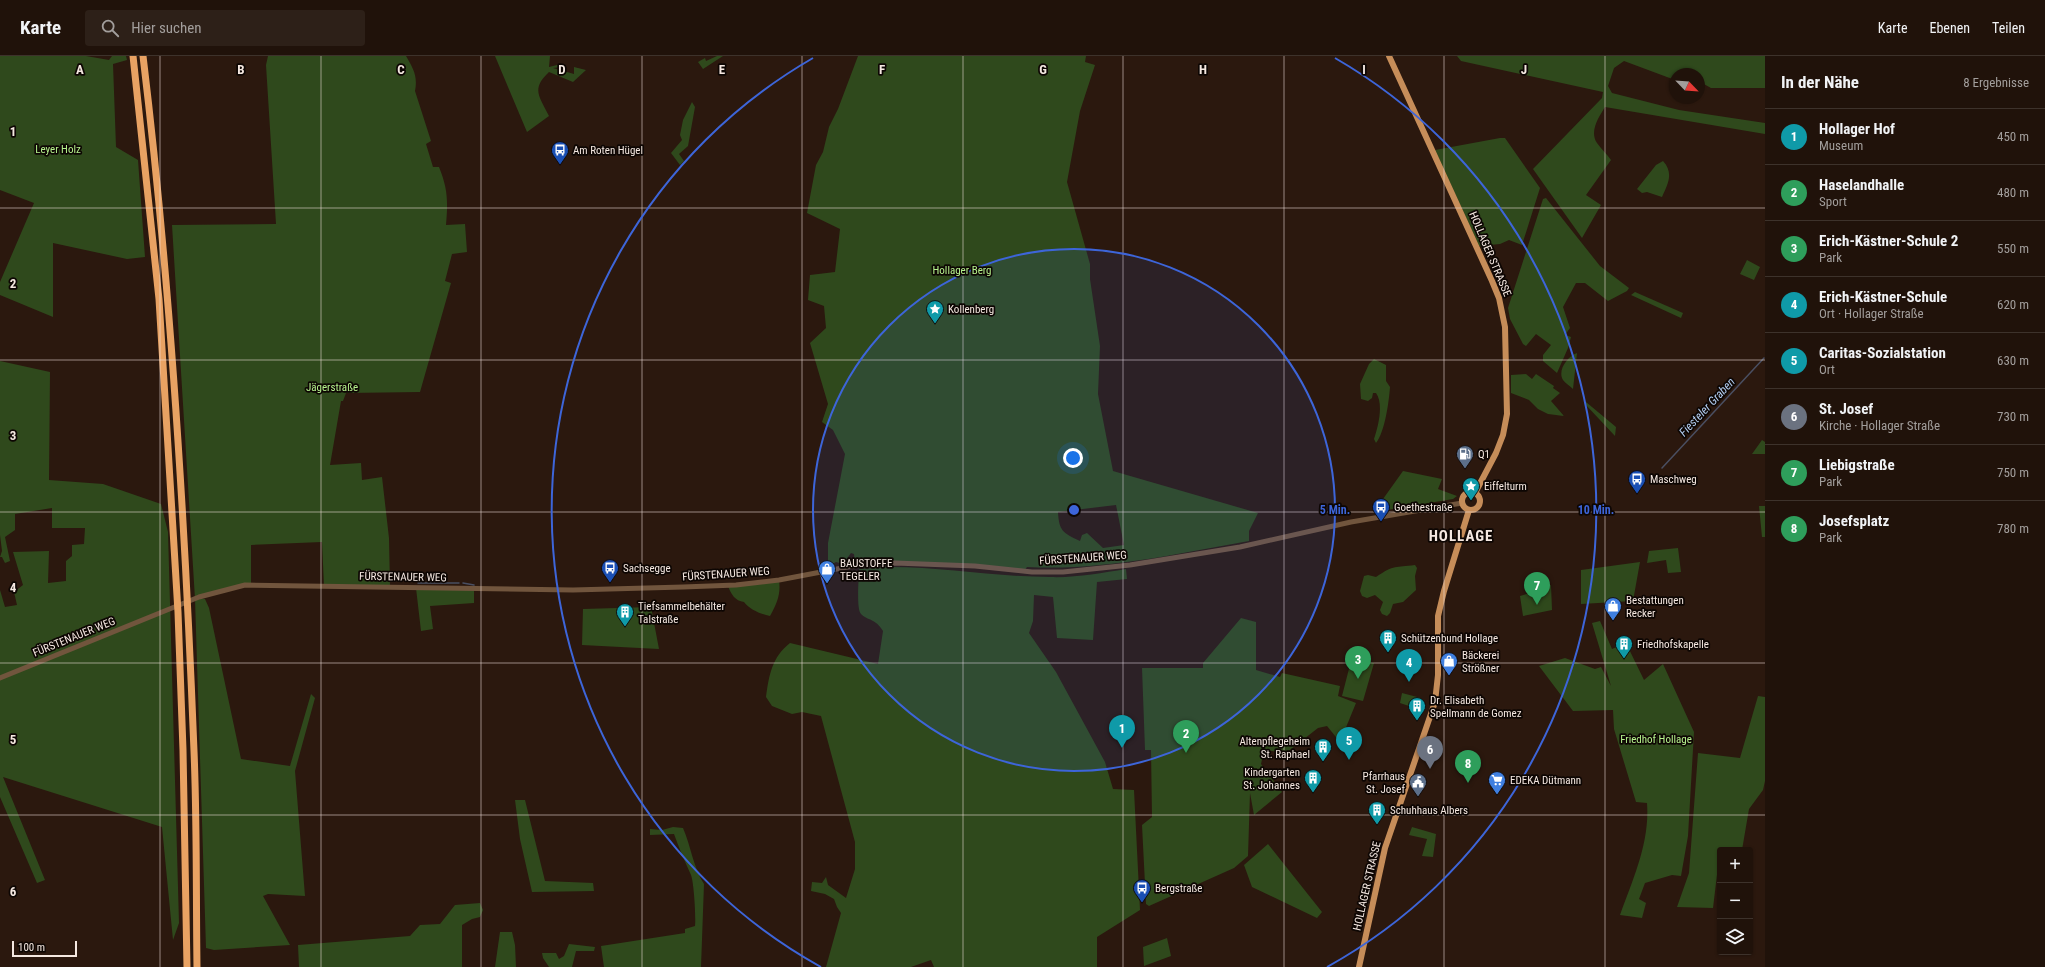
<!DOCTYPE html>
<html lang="de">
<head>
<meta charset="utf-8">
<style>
  :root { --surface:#20120a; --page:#2d2018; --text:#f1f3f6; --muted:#a29e9c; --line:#3d322b; --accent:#d93025 }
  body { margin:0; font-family:"Roboto Condensed",sans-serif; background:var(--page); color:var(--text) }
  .controls { position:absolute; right:12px; bottom:12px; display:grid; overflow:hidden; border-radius:4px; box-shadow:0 1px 3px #0004 }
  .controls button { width:36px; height:36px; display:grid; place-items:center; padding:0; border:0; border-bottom:1px solid var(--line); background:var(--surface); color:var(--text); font:20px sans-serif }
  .compass { position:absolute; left:1669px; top:12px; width:36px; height:36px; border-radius:50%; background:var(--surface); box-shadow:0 1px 3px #0004; rotate:115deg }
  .scale { position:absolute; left:12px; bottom:10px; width:65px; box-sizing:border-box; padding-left:4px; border:2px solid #f5e8e1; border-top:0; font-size:11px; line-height:14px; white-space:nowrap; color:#f5e8e1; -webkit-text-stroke:3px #0d0603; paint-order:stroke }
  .you { position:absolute; left:1073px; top:402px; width:14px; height:14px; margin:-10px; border:3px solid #fff; border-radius:50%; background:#1a73e8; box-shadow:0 0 0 6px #1a73e833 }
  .badge { display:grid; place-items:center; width:26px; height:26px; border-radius:50%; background:var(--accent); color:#fff; font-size:13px; font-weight:700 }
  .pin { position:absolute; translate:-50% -33px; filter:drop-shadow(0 1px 2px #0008) }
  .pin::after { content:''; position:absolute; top:21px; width:14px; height:12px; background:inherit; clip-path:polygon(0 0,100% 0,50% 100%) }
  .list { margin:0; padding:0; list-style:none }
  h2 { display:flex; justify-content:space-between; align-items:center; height:52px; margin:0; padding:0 16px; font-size:17px }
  h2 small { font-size:13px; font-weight:400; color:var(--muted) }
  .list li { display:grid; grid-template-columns:26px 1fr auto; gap:12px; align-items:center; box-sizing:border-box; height:56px; padding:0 16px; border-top:1px solid var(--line) }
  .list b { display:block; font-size:15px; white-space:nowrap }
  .list p { margin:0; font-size:13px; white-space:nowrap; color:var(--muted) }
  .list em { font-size:13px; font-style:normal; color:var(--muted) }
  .icon { flex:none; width:22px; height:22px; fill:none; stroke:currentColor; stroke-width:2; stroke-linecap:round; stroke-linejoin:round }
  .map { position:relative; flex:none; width:1765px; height:911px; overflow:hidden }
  header { display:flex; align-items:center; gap:24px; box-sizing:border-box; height:56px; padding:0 20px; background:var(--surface); border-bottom:1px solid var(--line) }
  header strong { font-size:19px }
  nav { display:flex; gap:22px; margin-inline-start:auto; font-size:14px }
  .search { width:280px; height:36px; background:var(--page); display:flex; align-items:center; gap:10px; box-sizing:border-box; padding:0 14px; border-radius:4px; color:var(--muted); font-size:15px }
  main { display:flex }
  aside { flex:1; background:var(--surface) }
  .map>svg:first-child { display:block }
  .green { fill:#2f491c; fill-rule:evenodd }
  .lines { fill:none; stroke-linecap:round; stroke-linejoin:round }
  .stream { stroke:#4a4f62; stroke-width:1.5 }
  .minor { stroke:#71553d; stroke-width:5 }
  .major { stroke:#c68d59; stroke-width:6 }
  .highway { stroke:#e8a263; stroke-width:7 }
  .grid { fill:none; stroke:#f5e8e1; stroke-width:1; stroke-opacity:0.55 }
  .ring { fill:none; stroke:#3d65d9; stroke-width:2 }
  .labels { text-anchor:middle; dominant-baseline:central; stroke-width:3.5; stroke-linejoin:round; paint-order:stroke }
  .park-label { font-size:11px; fill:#b6f28d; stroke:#0d0603 }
  .poi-label { font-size:11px; fill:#f5e8e1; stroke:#0d0603; text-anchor:start }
  .street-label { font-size:11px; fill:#f5e8e1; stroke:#0d0603 }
  .water-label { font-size:12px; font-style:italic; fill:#b3cef2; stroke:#0d0603 }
  .district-label { font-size:15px; font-weight:bold; letter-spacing:1px; fill:#f5e8e1; stroke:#0d0603 }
  .grid-label { font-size:13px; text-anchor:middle; font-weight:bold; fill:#f5e8e1; stroke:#0d0603; stroke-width:3.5; stroke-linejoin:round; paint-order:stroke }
  .centre { fill:#3d65d9; stroke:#0d0603; stroke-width:2 }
  .ring-label { font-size:12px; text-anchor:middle; font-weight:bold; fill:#3d65d9; stroke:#0d0603; stroke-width:3.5; stroke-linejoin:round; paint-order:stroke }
</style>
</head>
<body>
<header>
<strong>Karte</strong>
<div class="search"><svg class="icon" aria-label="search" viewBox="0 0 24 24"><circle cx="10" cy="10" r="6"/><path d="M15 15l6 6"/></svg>Hier suchen</div>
<nav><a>Karte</a><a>Ebenen</a><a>Teilen</a></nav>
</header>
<main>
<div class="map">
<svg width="1765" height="911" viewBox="0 0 1765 911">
  <rect width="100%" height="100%" fill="#2b180e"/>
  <!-- green -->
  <path class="green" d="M0,0H86L109,4L112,0H126L127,4L113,8L116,91L138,104L145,201L127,203L53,187V261L0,239V226L34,147L0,134Z
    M268,0H406C413,12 418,20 415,35L431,85L426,88L433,111H439C448,133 448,146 446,169L465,168L467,196L452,198L445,225L451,227L420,336L346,337L343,345H341L330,409L361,407L362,424L382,421L389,482L390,531L324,530L322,486L251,489V529L200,542L205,543L209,552L241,703L290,710L311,638L315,642L295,715L305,840L268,838L263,840L290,889L214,894L206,892L195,543L172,169L276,168L266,9Z
    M495,0H550L549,11L561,8V11L553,12L574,18V11L586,14L573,26L549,16C531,33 539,40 549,60L527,76Z
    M717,0H723L703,13L698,6L705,2L706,5Z
    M858,0H1086L1085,6L1095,9L1080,55L1067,126L1090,208V223L1100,290L1098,338L1113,415L1258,457L1249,475V485C1176,498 1102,515 1027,511L1024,515L912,507L855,510L854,498L851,497L843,508L836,506L831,509L828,506V487L845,398L833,374L822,366L828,348L810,287L826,272L824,250L808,244L810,219L835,216L840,173L807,157L816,109L823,96L829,71L838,53ZM1116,449L1124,489L1103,492L1087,477L1082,479L1080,485C1063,477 1059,475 1058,456Z
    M1457,0H1765V32H1711L1702,27L1699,30V18H1675V24L1624,5L1614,12L1608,30L1612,37L1679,54L1765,67V78L1605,51C1599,61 1589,75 1597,87C1601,93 1607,98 1611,104L1586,139L1601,149L1582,182L1533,113L1602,42L1603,36L1461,5Z
    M692,46L695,51L688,90L679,98L684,105L680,109L671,97L682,84L680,79L683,64Z
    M1500,82H1505L1540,132L1522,189L1509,184L1500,188L1479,190L1435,94Z
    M1663,105C1674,117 1668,128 1662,141L1647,136L1642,137L1637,133L1656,109Z
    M1546,142L1600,210L1629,232L1627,235L1608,245L1585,227H1576L1563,251L1570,272L1565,279L1571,281L1568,292L1557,317L1543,305V299L1551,289L1536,278L1526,290L1523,288L1510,263L1508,252L1543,143Z
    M1747,204L1760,211L1754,224L1740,218Z
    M1635,236L1683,257L1681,262L1631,239Z
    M1577,297L1573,333C1570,330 1565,327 1563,324C1557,314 1568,300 1577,297Z
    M1374,303L1386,309V325L1390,331C1389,345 1385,376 1376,387L1374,383C1378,371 1384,348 1376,337H1373L1372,342L1368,345L1361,343L1360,328L1369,308Z
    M0,305L50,316L49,424L103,428L161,448L168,476L179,867L173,884L162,771L3,721L45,824L37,827L0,741V534L5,551L17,549L14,536L23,529L13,496L49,495L48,527L66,525V505L72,500V489L84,488L85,472H52V452L15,458V474L5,481L10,505L5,507L2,501H0L2,495L0,479Z
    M1526,318L1532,323L1536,318L1554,330L1553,332L1560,337L1551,345L1564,360L1548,358L1538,353L1529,344L1511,337V319Z
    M1586,346L1616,371L1615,380L1585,348Z
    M1762,384L1765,386V398H1752Z
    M1403,415L1442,423L1438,433L1457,440L1453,443L1387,454L1383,452V443Z
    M1759,450H1765V481H1762Z
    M1678,492L1681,516L1668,517L1666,504L1647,507L1649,495Z
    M1640,506L1633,545L1581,548V514Z
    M1415,509L1417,512L1415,520L1416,534L1403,546L1393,548L1390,557L1387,560L1382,558L1380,554L1383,546L1375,539L1367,542L1362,540L1360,535L1364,520L1368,519L1376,521C1395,508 1395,512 1415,509Z
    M891,511C944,511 997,521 1050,521C1075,522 1101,517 1126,513L1127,523L1097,526L1093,584L1057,582L1053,541L1034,539L1033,565L1029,577L1056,616L1105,706L1113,733L1134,734L1140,854L1097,881V911H934L931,904L911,911H826L841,857L837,851L834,843L825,838L811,835L812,826L822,827L826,821L828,829L846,842L855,813V786L821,660L802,656L792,658L772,650L766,641C769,619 772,601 790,587L878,608L883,575C875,562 868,565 861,558C856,552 859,522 859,513Z
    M779,524C781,538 777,547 770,560C761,558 750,554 744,546C735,545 731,538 728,530Z
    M1551,529L1552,554L1523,560L1520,540L1530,537V533Z
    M416,532H474V547L430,550L433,573L421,575Z
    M651,551L659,593L582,589L583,553Z
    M1241,562L1256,566V614L1280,621L1282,617L1340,630L1338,640L1356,647L1340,686L1327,670L1318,672L1286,697L1264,694L1261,708L1282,736L1254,759L1250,737L1248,800L1234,812L1149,850L1146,848L1142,769L1152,761L1151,694H1145L1142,612H1203V607Z
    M1600,565L1612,593L1626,587L1644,624L1663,608L1694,676L1688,780L1681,820L1672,819L1645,827L1639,843L1646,847L1642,862L1620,859C1633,823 1650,786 1647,747L1636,746L1614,673L1613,654L1573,655L1539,610L1565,602L1595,613L1601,611L1611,630L1592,567Z
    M1352,601L1374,607L1363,645L1342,640Z
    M1402,637L1421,642L1418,653L1400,647Z
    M1758,640L1765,641V725L1763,734L1749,753L1742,794H1720L1713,852L1677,851L1689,817L1698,697L1740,702Z
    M515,744H525L545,825L593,827L594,835L532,836L520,783Z
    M673,771L683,772C691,790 693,811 704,828L701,911H604L601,890L685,877V873L695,870C696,861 694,827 691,819C685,806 679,792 674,778L650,779V773L662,774Z
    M1412,771L1436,778L1433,801L1422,800L1427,783L1409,779Z
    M1268,788L1322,856L1317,862L1252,831L1244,809Z
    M480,847L483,854L480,861L472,863L462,869V911H299L298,889L410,880L420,869L440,868L455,849Z
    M500,876H512L515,889L516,911H495Z
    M1167,882L1171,900L1144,910L1143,891Z
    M569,888L595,891L594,895H576L572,911H549L543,902L542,897H556L559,903L564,900Z"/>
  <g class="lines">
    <!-- stream -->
    <path class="stream" d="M1662,412L1764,302
      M418,527H459
      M463,527L474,529"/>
    <!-- minor -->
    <path class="minor" d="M0,622L199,541L245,529L573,534L683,531L736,529L779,524L858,509L895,507L975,510L1032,516H1063L1130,509L1240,491L1351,466L1462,447"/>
    <!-- major -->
    <path class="major" d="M1389,0L1492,225L1499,242L1505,271L1507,358L1503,379L1496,397L1475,437
      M1462 445a9 9 0 1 1 18 0a9 9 0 1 1-18 0Z
      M1359,911L1385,792L1435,646L1438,619V560L1444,535L1469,454"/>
    <!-- highway -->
    <path class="highway" d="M133,0L159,243L178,556L183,694L187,911
      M143,0C171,231 185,463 194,695C197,767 196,839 197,911"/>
  </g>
  <!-- grid -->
  <path class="grid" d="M160,0V911M321,0V911M481,0V911M642,0V911M802,0V911M963,0V911M1123,0V911M1284,0V911M1444,0V911M1605,0V911M0,152H1765M0,304H1765M0,456H1765M0,607H1765M0,759H1765"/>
  <!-- distance rings -->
  <circle cx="1074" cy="454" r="261" fill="#3d65d9" fill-opacity=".12"/>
  <g class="ring">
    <circle cx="1074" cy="454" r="261"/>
    <path d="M821 911A522 522 0 0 1 813 2M1335 2A522 522 0 0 1 1327 911"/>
  </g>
  <!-- icons -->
  <defs>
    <g id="bus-pin" transform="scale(0.9)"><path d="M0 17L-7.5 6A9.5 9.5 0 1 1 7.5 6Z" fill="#1a4fb4" stroke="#0d0603"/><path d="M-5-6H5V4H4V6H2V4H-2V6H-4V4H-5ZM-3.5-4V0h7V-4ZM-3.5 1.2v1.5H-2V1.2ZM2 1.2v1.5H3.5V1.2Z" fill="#fff"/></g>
    <g id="sight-pin" transform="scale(0.9)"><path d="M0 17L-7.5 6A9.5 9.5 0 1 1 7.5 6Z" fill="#0f9aa8" stroke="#0d0603"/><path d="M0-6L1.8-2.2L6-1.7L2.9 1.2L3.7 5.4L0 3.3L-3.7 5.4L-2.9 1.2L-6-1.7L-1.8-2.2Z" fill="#fff"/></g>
    <g id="fuel-pin" transform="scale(0.9)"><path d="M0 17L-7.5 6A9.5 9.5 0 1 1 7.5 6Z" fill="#5c6f8a" stroke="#0d0603"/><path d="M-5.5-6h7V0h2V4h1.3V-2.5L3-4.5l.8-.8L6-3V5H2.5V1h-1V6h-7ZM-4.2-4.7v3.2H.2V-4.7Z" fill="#fff"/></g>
    <g id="shop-pin" transform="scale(0.9)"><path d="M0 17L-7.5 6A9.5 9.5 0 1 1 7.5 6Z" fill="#3f7fe0" stroke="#0d0603"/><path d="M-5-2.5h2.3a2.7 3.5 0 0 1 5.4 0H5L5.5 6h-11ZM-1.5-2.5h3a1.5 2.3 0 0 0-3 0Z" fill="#fff"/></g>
    <g id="building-pin" transform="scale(0.9)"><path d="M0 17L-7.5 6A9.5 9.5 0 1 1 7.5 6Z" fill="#0f9aa8" stroke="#0d0603"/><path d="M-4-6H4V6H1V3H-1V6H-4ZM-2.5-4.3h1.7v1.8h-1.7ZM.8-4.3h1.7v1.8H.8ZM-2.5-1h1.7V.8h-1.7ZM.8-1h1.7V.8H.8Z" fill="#fff"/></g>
    <g id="supermarket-pin" transform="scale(0.9)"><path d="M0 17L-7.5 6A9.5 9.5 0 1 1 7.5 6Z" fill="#3f7fe0" stroke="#0d0603"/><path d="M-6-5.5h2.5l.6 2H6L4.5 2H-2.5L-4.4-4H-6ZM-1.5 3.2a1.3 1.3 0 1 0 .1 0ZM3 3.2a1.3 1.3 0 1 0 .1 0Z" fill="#fff"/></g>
    <g id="civic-pin" transform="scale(0.9)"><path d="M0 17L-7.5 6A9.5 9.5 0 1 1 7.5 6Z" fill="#5c6f8a" stroke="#0d0603"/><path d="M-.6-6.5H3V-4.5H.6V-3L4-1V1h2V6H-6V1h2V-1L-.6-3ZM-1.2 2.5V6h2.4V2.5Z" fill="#fff"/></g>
  </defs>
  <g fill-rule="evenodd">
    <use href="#bus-pin" x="560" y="94"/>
    <use href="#sight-pin" x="935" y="253"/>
    <use href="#fuel-pin" x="1465" y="398"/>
    <use href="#bus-pin" x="1637" y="423"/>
    <use href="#sight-pin" x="1471" y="430"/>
    <use href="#bus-pin" x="1381" y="451"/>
    <use href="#bus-pin" x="610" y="512"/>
    <use href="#shop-pin" x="827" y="513"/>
    <use href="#shop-pin" x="1613" y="550"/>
    <use href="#building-pin" x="625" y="556"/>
    <use href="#building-pin" x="1388" y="582"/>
    <use href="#building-pin" x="1624" y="588"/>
    <use href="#shop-pin" x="1449" y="605"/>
    <use href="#building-pin" x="1417" y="650"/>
    <use href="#building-pin" x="1323" y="691"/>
    <use href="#building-pin" x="1313" y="722"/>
    <use href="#supermarket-pin" x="1497" y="724"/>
    <use href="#civic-pin" x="1418" y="726"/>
    <use href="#building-pin" x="1377" y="754"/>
    <use href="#bus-pin" x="1142" y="832"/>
  </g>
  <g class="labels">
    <!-- park labels -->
    <g class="park-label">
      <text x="58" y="93">Leyer Holz</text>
      <text x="962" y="214">Hollager Berg</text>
      <text x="332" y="331">Jägerstraße</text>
      <text x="1656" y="683">Friedhof Hollage</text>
    </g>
    <!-- poi labels -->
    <g class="poi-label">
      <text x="573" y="94">Am Roten Hügel</text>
      <text x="948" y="253">Kollenberg</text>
      <text x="1478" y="398">Q1</text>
      <text x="1650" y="423">Maschweg</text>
      <text x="1484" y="430">Eiffelturm</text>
      <text x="1394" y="451">Goethestraße</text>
      <text x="840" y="507">BAUSTOFFE<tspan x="840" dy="13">TEGELER</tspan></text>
      <text x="623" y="512">Sachsegge</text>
      <text x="1626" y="544">Bestattungen<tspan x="1626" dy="13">Recker</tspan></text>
      <text x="638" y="550">Tiefsammelbehälter<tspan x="638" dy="13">Talstraße</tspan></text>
      <text x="1401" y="582">Schützenbund Hollage</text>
      <text x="1637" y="588">Friedhofskapelle</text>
      <text x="1462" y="599">Bäckerei<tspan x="1462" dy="13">Strößner</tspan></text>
      <text x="1430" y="644">Dr. Elisabeth<tspan x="1430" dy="13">Spellmann de Gomez</tspan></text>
      <text x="1310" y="685" text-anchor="end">Altenpflegeheim<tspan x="1310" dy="13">St. Raphael</tspan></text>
      <text x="1300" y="716" text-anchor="end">Kindergarten<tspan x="1300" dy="13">St. Johannes</tspan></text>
      <text x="1405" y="720" text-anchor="end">Pfarrhaus<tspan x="1405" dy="13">St. Josef</tspan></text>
      <text x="1510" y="724">EDEKA Dütmann</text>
      <text x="1390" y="754">Schuhhaus Albers</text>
      <text x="1155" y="832">Bergstraße</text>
    </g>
    <!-- street labels -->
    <g class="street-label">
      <text transform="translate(1490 198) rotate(67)">HOLLAGER STRASSE</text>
      <text transform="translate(1083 502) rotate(-4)">FÜRSTENAUER WEG</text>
      <text transform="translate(726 518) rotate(-4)">FÜRSTENAUER WEG</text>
      <text transform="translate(403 521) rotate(1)">FÜRSTENAUER WEG</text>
      <text transform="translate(74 581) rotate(-22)">FÜRSTENAUER WEG</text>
      <text transform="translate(1367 830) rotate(-77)">HOLLAGER STRASSE</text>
    </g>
    <!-- water labels -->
    <g class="water-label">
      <text transform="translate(1707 351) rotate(-47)">Fiesteler Graben</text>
    </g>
    <!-- district labels -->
    <g class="district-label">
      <text x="1461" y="480">HOLLAGE</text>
    </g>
  </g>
  <g class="grid-label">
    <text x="80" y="18">A</text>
    <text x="241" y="18">B</text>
    <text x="401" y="18">C</text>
    <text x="562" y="18">D</text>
    <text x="722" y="18">E</text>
    <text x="882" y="18">F</text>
    <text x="1043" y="18">G</text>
    <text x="1203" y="18">H</text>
    <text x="1364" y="18">I</text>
    <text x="1524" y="18">J</text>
    <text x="13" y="80">1</text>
    <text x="13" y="232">2</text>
    <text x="13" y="384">3</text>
    <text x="13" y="536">4</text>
    <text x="13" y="688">5</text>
    <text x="13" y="840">6</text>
  </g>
  <circle cx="1074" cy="454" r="6" class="centre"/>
  <g class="ring-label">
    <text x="1335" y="458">5 Min.</text>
    <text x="1596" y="458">10 Min.</text>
  </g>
</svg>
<div class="controls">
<button>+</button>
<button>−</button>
<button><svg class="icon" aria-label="layers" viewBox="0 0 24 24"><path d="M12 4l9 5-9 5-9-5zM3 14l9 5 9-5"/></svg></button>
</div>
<svg class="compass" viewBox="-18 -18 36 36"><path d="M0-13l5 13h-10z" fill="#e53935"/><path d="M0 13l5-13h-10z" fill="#a29e9c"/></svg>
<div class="scale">100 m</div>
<div class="you"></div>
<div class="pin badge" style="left:1122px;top:692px;background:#0f9aa8">1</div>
<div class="pin badge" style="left:1186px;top:697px;background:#2e9e5b">2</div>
<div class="pin badge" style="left:1358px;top:623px;background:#2e9e5b">3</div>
<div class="pin badge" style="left:1409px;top:626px;background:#0f9aa8">4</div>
<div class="pin badge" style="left:1349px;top:704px;background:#0f9aa8">5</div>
<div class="pin badge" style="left:1430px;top:713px;background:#6b7280">6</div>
<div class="pin badge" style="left:1537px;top:549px;background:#2e9e5b">7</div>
<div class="pin badge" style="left:1468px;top:727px;background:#2e9e5b">8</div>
</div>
<aside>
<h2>In der Nähe<small>8 Ergebnisse</small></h2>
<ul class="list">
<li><span class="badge" style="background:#0f9aa8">1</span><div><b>Hollager Hof</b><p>Museum</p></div><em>450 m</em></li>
<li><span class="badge" style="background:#2e9e5b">2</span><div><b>Haselandhalle</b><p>Sport</p></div><em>480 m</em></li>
<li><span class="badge" style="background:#2e9e5b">3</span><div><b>Erich-Kästner-Schule 2</b><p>Park</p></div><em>550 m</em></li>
<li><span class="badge" style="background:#0f9aa8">4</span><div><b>Erich-Kästner-Schule</b><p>Ort · Hollager Straße</p></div><em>620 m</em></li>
<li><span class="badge" style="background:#0f9aa8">5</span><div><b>Caritas-Sozialstation</b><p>Ort</p></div><em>630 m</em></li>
<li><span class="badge" style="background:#6b7280">6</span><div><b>St. Josef</b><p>Kirche · Hollager Straße</p></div><em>730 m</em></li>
<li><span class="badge" style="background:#2e9e5b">7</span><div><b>Liebigstraße</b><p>Park</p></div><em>750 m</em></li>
<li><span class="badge" style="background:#2e9e5b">8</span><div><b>Josefsplatz</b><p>Park</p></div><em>780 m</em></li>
</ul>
</aside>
</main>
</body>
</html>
